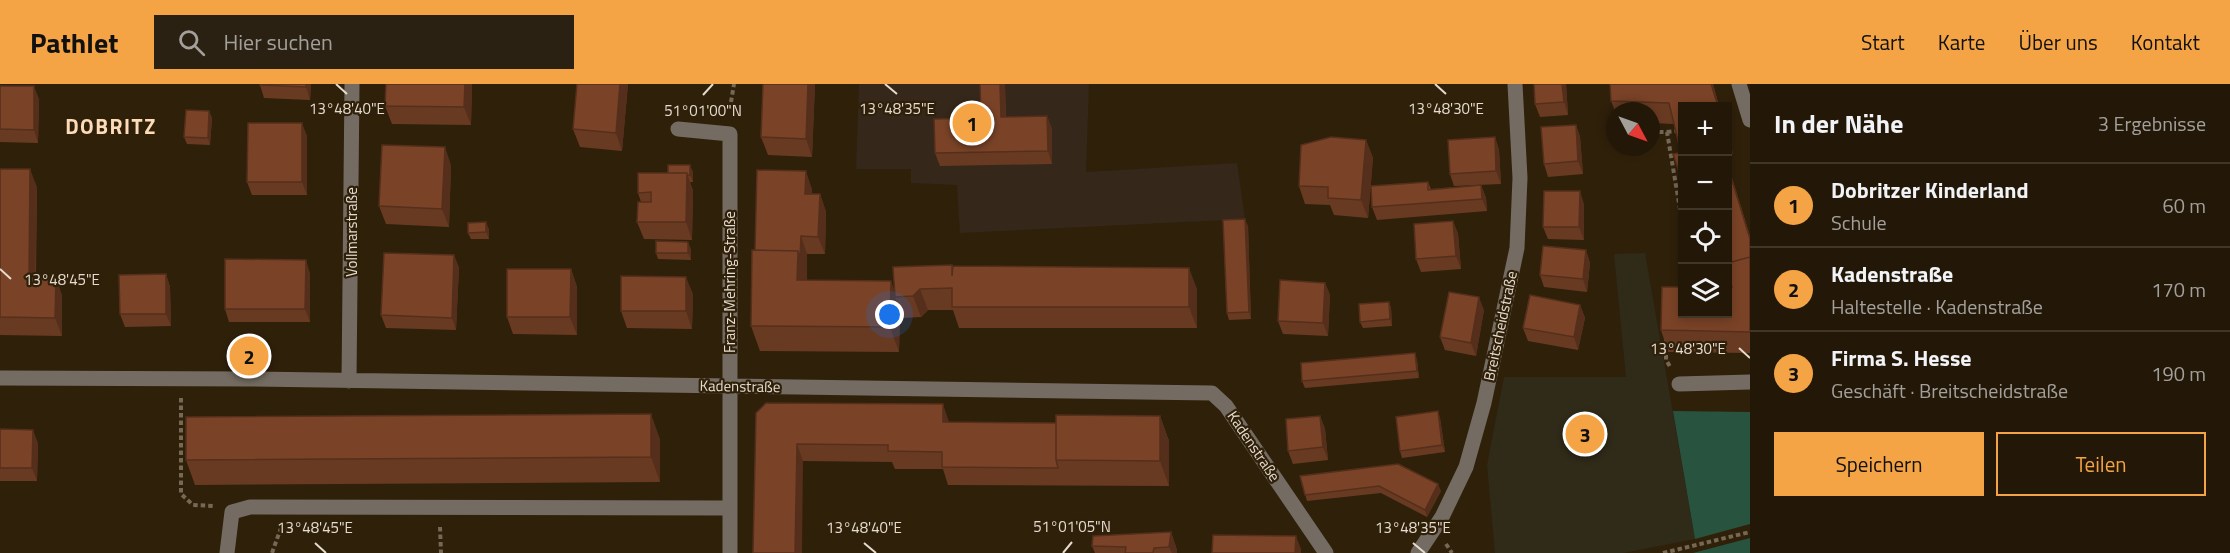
<!DOCTYPE html>
<html lang="de">
<head>
<meta charset="utf-8">
<style>
  :root { --surface:#231808; --page:#2b2112; --text:#f1f3f6; --muted:#a3a09c; --line:#403729; --accent:#f4a444 }
  body { margin:0; font-family:"Titillium Web",sans-serif; background:var(--page); color:var(--text) }
  .controls { position:absolute; right:18px; top:18px; display:grid; overflow:hidden; border-radius:0px; box-shadow:0 3px 9px #0003 }
  .controls button { width:54px; height:54px; display:grid; place-items:center; padding:0; border:0; border-bottom:2px solid var(--line); background:var(--surface); color:var(--text); font:30px sans-serif }
  .compass { position:absolute; left:1606px; top:18px; width:54px; height:54px; border-radius:50%; background:var(--surface); box-shadow:0 3px 9px #0003; rotate:131deg }
  .you { position:absolute; left:890px; top:231px; width:21px; height:21px; margin:-15px; border:4px solid #fff; border-radius:50%; background:#1a73e8; box-shadow:0 0 0 9px #1a73e833 }
  .badge { display:grid; place-items:center; width:39px; height:39px; border-radius:50%; background:var(--accent); color:#111; font-size:20px; font-weight:700 }
  .pin { position:absolute; translate:-50% -50%; border:3px solid #fff; box-shadow:0 2px 6px #0006 }
  .list { margin:0; padding:0; list-style:none }
  h2 { display:flex; justify-content:space-between; align-items:center; height:78px; margin:0; padding:0 24px; font-size:26px }
  h2 small { font-size:20px; font-weight:400; color:var(--muted) }
  .list li { display:grid; grid-template-columns:39px 1fr auto; gap:18px; align-items:center; box-sizing:border-box; height:84px; padding:0 24px; border-top:2px solid var(--line) }
  .list b { display:block; font-size:22px; white-space:nowrap }
  .list p { margin:0; font-size:20px; white-space:nowrap; color:var(--muted) }
  .list em { font-size:20px; font-style:normal; color:var(--muted) }
  .actions { display:flex; gap:12px; padding:18px 24px }
  .actions a { flex:1; padding:14px 0; border:2px solid var(--accent); border-radius:0px; text-align:center; font-size:21px; color:var(--accent) }
  .actions .main { background:var(--accent); color:#111 }
  .icon { flex:none; width:33px; height:33px; fill:none; stroke:currentColor; stroke-width:2; stroke-linecap:round; stroke-linejoin:round }
  .map { position:relative; flex:none; width:1750px; height:469px; overflow:hidden }
  header { display:flex; align-items:center; gap:36px; box-sizing:border-box; height:84px; padding:0 30px; background:var(--accent); color:#111 }
  header strong { font-size:28px }
  nav { display:flex; gap:33px; margin-inline-start:auto; font-size:21px }
  .search { width:420px; height:54px; background:var(--page); display:flex; align-items:center; gap:15px; box-sizing:border-box; padding:0 21px; border-radius:0px; color:var(--muted); font-size:22px }
  main { display:flex }
  aside { flex:1; background:var(--surface) }
  .map>svg:first-child { display:block }
  .commercial { fill:#302a19 }
  .education { fill:#35271a }
  .green { fill:#27533f }
  .lines { fill:none; stroke-linecap:round; stroke-linejoin:round }
  .path { stroke:#756855; stroke-width:4; stroke-dasharray:4.5 3; stroke-linecap:butt }
  .minor { stroke:#746c62; stroke-width:15 }
  .wall { fill:#693a22 }
  .shaded-wall { fill:#552f1b }
  .building { fill:#7a4327; stroke:#552f1b; stroke-width:1.5 }
  .ticks { fill:none; stroke:#e5dbce; stroke-width:2 }
  .labels { text-anchor:middle; dominant-baseline:central; stroke-width:4.5; stroke-linejoin:round; paint-order:stroke }
  .street-label { font-size:15px; fill:#e5dbce; stroke:#2f200a }
  .district-label { font-size:21px; font-weight:bold; letter-spacing:1.5px; fill:#fedbb8; stroke:#2f200a }
  .ticks-label { font-size:15px; text-anchor:middle; fill:#e5dbce; stroke:#2f200a; stroke-width:4.5; stroke-linejoin:round; paint-order:stroke }
</style>
</head>
<body>
<header>
<strong>Pathlet</strong>
<div class="search"><svg class="icon" aria-label="search" viewBox="0 0 24 24"><circle cx="10" cy="10" r="6"/><path d="M15 15l6 6"/></svg>Hier suchen</div>
<nav><a>Start</a><a>Karte</a><a>Über uns</a><a>Kontakt</a></nav>
</header>
<main>
<div class="map">
<svg width="1750" height="469" viewBox="0 0 1750 469">
  <rect width="100%" height="100%" fill="#2f200a"/>
  <!-- commercial -->
  <path class="commercial" d="M1645,169L1695,455L1623,469H1495L1487,381L1504,293H1626L1614,170Z"/>
  <!-- education -->
  <path class="education" d="M859,0H1089L1086,88L1237,79L1245,135L960,149L957,101L911,99V85H856Z"/>
  <!-- green -->
  <path class="green" d="M1673,327L1750,328V440L1695,455Z
    M1750,454V469H1693Z"/>
  <g class="lines">
    <!-- path -->
    <path class="path" d="M731,18L734,0
      M1653,39V48H1667L1682,137
      M1667,48L1678,47
      M1666,256V276L1671,284
      M181,314V410L193,421L214,422
      M440,443L441,469
      M1446,460L1452,469
      M272,469L282,441
      M1663,469L1750,448"/>
    <!-- minor -->
    <path class="minor" d="M1739,0L1750,36
      M678,45L730,50V469
      M0,294L250,295L1212,309L1226,322L1326,469
      M349,297L352,0
      M1679,300L1750,298
      M227,469L232,428L250,423L730,424
      M1418,469L1442,433L1466,383L1484,319L1517,164L1520,94L1515,0"/>
  </g>
  <!-- wall -->
  <path class="wall" d="M311,0L310,16L264,14L260,1Z
    M472,0L471,41L392,40L385,22Z
    M577,0H628L622,67L580,63L573,45Z
    M763,0H815L812,73L768,71L761,53Z
    M1005,0L1006,33L1047,32L1052,45V80L940,82L935,69L981,34Z
    M1534,0H1566L1568,31L1540,33L1535,20Z
    M1610,0H1713L1719,22H1683V100L1681,68L1674,40L1651,39V27H1615L1611,17Z
    M0,2L39,15L38,59L0,58Z
    M209,27L212,34L210,61L187,60L184,53Z
    M1576,41L1580,53L1583,90L1548,93L1544,80Z
    M307,52V111H252L247,98Z
    M1495,53L1499,66L1501,100L1454,102L1450,90Z
    M1366,56L1373,74L1368,134L1334,131L1330,121L1305,120L1299,102Z
    M451,81L449,143L386,140L379,122Z
    M1728,81L1750,152V269L1668,268L1661,246L1728,230Z
    M0,85L37,103L36,193L62,211V252L0,251Z
    M693,88V98H690L693,107L692,156L644,155L637,138L641,118L638,109L668,89Z
    M1428,98L1431,105L1481,101L1486,114L1487,127L1377,136L1372,123Z
    M812,105V110H820L826,128L825,170H807V196L895,206L952,181L953,185L1197,205V244H959L953,226H928L921,233L903,234L900,227L899,268L760,267L751,242L755,166Z
    M1584,120V156L1548,155L1543,143Z
    M1453,137L1458,150L1461,185L1421,188L1416,175Z
    M1248,142L1251,235L1229,236L1227,229Z
    M489,145V155H471L468,149Z
    M691,165V176L658,175L656,169Z
    M1586,166L1590,179L1587,208L1544,203L1540,191Z
    M454,171L459,184L456,246L386,244L381,231Z
    M571,185L577,203V251L513,250L507,233Z
    M310,189V238H229L225,225Z
    M166,190L170,203L171,242L125,243L120,230Z
    M1325,199L1330,211L1328,252L1283,250L1278,237Z
    M693,210L692,245L627,244L621,227Z
    M1389,218L1391,224L1392,242L1363,244L1360,238Z
    M1580,221L1585,234L1578,266L1528,257L1523,244Z
    M1484,226L1476,272L1445,266L1440,253Z
    M1417,276L1419,294L1305,304L1302,297Z
    M756,329L949,338L1056,339L1160,332L1169,357V402L948,401L943,385H895L892,378L803,377Z
    M1320,332L1325,345L1328,376L1293,380L1288,367Z
    M1440,334L1445,368L1402,374L1400,367Z
    M0,345L38,359L37,397H0Z
    M660,355V398L195,401L186,376Z
    M1300,392L1441,407L1427,433L1381,409L1307,417Z
    M1171,448L1177,466V469H1095L1092,462Z"/>
  <!-- shaded-wall -->
  <path class="shaded-wall" d="M306,0H311L310,16L306,3Z
    M465,0H472L471,41L464,23Z
    M620,0H628L622,67L616,49Z
    M808,0H815L812,73L806,55Z
    M1000,0H1005L1006,46L1001,33Z
    M1562,0H1566L1568,31L1564,18Z
    M1711,0H1713L1719,22H1718Z
    M34,2L39,15L38,59L34,46Z
    M209,27L212,34L210,61L208,54Z
    M1047,32L1052,45V80L1048,67Z
    M302,39L307,52V111L302,98Z
    M1576,41L1580,53L1583,90L1578,77Z
    M1728,50L1733,69L1728,78Z
    M1495,53L1499,66L1501,100L1496,87Z
    M1366,56L1373,74L1368,134L1361,116Z
    M445,63L451,81L449,143L442,125Z
    M690,81L693,88V98L690,91Z
    M1728,81L1750,152V155L1728,83Z
    M30,85L37,103L35,211L29,193Z
    M806,87L812,105V127L805,110Z
    M687,89L693,107L692,156L686,138Z
    M1481,101L1486,114L1487,127L1482,115Z
    M1580,107L1584,120V156L1579,143Z
    M820,110L826,128L825,170L818,153Z
    M1245,135L1248,142L1251,235L1249,228Z
    M1453,137L1458,150L1461,185L1456,172Z
    M486,138L489,145V155L486,148Z
    M801,152L807,170V192L800,174Z
    M688,158L691,165V176L688,169Z
    M1586,166L1590,179L1587,208L1583,195Z
    M798,167L807,192L806,221L797,196Z
    M454,171L459,184L456,246L452,234Z
    M306,176L310,189V238L305,225Z
    M1189,184L1197,205V244L1189,223Z
    M571,185L577,203V251L570,233Z
    M166,190L170,203L171,242L166,230Z
    M56,193L62,211V252L55,234Z
    M686,193L693,210L692,245L686,227Z
    M891,197L897,213H895L900,227L899,268L890,243Z
    M1325,199L1330,211L1328,252L1323,239Z
    M920,205L928,226L921,233L913,212Z
    M1479,213L1484,226L1476,272L1471,259Z
    M1389,218L1391,224L1392,242L1390,235Z
    M1580,221L1585,234L1578,266L1574,253Z
    M1415,269L1417,276L1419,294L1417,287Z
    M943,320L949,338H943Z
    M1438,327L1440,334L1445,368L1442,361Z
    M651,330L660,355V398L651,373Z
    M1160,332L1169,357V402L1160,377Z
    M1320,332L1325,345L1328,376L1323,363Z
    M33,346L38,359L37,397L32,384Z
    M797,360L803,377L802,469H795Z
    M1438,400L1441,407L1427,433L1425,426Z
    M1171,448L1177,466V469H1172L1169,463Z
    M1296,452L1301,465V469H1295Z"/>
  <!-- building -->
  <path class="building" d="M260,0H306V3L260,1Z
    M386,0H465L464,23L385,22Z
    M577,0H620L616,49L573,45Z
    M763,0H808L806,55L761,53Z
    M980,0H1000L1001,33L1047,32L1048,67L935,69L934,35L981,34Z
    M1534,0H1562L1564,18L1535,20Z
    M1610,0H1711L1718,22H1683V64L1680,65L1669,19L1611,17Z
    M0,2H34V46L0,45Z
    M186,26L209,27L208,54L184,53Z
    M248,39H302V98H247Z
    M1576,41L1578,77L1544,80L1541,43Z
    M1331,53L1366,56L1361,116L1328,114V103L1299,102L1301,61Z
    M1495,53L1496,87L1450,90L1448,56Z
    M382,61L445,63L442,125L379,122Z
    M1683,68V100L1673,70Z
    M668,81H690V91H687V89H668Z
    M1728,83L1750,155V173L1728,179Z
    M0,85H30L29,193H56L55,234L0,233Z
    M757,86L806,87L805,110H820L818,153L801,152L800,174L798,167L755,166Z
    M638,89H687L686,138H637L638,118H651V108L638,109Z
    M1428,98V106L1481,101L1482,115L1372,123L1371,102Z
    M1544,107H1580L1579,143H1543Z
    M1245,135L1249,228L1227,229L1223,136Z
    M1453,137L1456,172L1416,175L1414,140Z
    M486,138V148L468,149V139Z
    M656,157L688,158V169H656Z
    M1543,162L1586,166L1583,195L1540,191Z
    M752,166L798,167L797,196L891,197L890,243L751,242Z
    M384,169L454,171L452,234L381,231Z
    M1750,173V248L1661,246L1662,203H1683V230H1728V203H1732L1728,194V179Z
    M225,175L306,176L305,225H225Z
    M952,181V192L953,182L1189,184V223H952V204L920,205L913,212L895,213L893,183Z
    M507,185H571L570,233H507Z
    M166,190V230H120L119,191Z
    M621,192L686,193V227H621Z
    M1280,196L1325,199L1323,239L1278,237Z
    M1449,208L1479,213L1471,259L1440,253Z
    M1530,211L1580,221L1574,253L1523,244Z
    M1389,218L1390,235L1360,238L1359,220Z
    M1415,269L1417,287L1302,297L1301,279Z
    M766,319L943,320V338L1056,339V376L1058,384L942,383V368L888,367V361L797,360L795,469H753L756,329Z
    M1438,327L1442,361L1400,367L1396,333Z
    M651,330V373L186,376V333Z
    M1056,331L1160,332V377L1056,376Z
    M1320,332L1323,363L1288,367L1286,335Z
    M0,345L33,346L32,384H0Z
    M1398,380L1438,400L1425,426L1379,402L1305,411L1300,392Z
    M1171,448L1169,463L1154,464L1153,469H1125L1126,463L1092,462L1093,452Z
    M1213,451L1296,452L1295,469H1212Z"/>
  <!-- ticks -->
  <path class="ticks" d="M336,0L347,10M885,0L897,10M1435,0L1446,10M703,11L713,0M0,185L11,195M1739,264L1750,274M315,459L326,469M864,459L876,469M1413,459L1425,469M1063,469L1072,458"/>
  <g class="labels">
    <!-- street labels -->
    <g class="street-label">
      <text transform="translate(351 148) rotate(-90)">Vollmarstraße</text>
      <text transform="translate(729 198) rotate(-90)">Franz-Mehring-Straße</text>
      <text transform="translate(1500 242) rotate(-78)">Breitscheidstraße</text>
      <text transform="translate(740 302) rotate(1)">Kadenstraße</text>
      <text transform="translate(1254 362) rotate(56)">Kadenstraße</text>
    </g>
    <!-- district labels -->
    <g class="district-label">
      <text x="111" y="42">DOBRITZ</text>
    </g>
  </g>
  <g class="ticks-label">
    <text x="347" y="30">13°48'40"E</text>
    <text x="897" y="30">13°48'35"E</text>
    <text x="1446" y="30">13°48'30"E</text>
    <text x="703" y="32">51°01'00"N</text>
    <text x="62" y="201">13°48'45"E</text>
    <text x="1688" y="270">13°48'30"E</text>
    <text x="1072" y="448">51°01'05"N</text>
    <text x="315" y="449">13°48'45"E</text>
    <text x="864" y="449">13°48'40"E</text>
    <text x="1413" y="449">13°48'35"E</text>
  </g>
</svg>
<div class="controls">
<button>+</button>
<button>−</button>
<button><svg class="icon" aria-label="locate" viewBox="0 0 24 24"><circle cx="12" cy="12" r="6"/><path d="M12 2v4M12 18v4M2 12h4M18 12h4"/></svg></button>
<button><svg class="icon" aria-label="layers" viewBox="0 0 24 24"><path d="M12 4l9 5-9 5-9-5zM3 14l9 5 9-5"/></svg></button>
</div>
<svg class="compass" viewBox="-18 -18 36 36"><path d="M0-13l5 13h-10z" fill="#e53935"/><path d="M0 13l5-13h-10z" fill="#a3a09c"/></svg>
<div class="you"></div>
<div class="pin badge" style="left:972px;top:39px">1</div>
<div class="pin badge" style="left:249px;top:272px">2</div>
<div class="pin badge" style="left:1585px;top:350px">3</div>
</div>
<aside>
<h2>In der Nähe<small>3 Ergebnisse</small></h2>
<ul class="list">
<li><span class="badge">1</span><div><b>Dobritzer Kinderland</b><p>Schule</p></div><em>60 m</em></li>
<li><span class="badge">2</span><div><b>Kadenstraße</b><p>Haltestelle · Kadenstraße</p></div><em>170 m</em></li>
<li><span class="badge">3</span><div><b>Firma S. Hesse</b><p>Geschäft · Breitscheidstraße</p></div><em>190 m</em></li>
</ul>
<div class="actions"><a class="main">Speichern</a><a>Teilen</a></div>
</aside>
</main>
</body>
</html>
